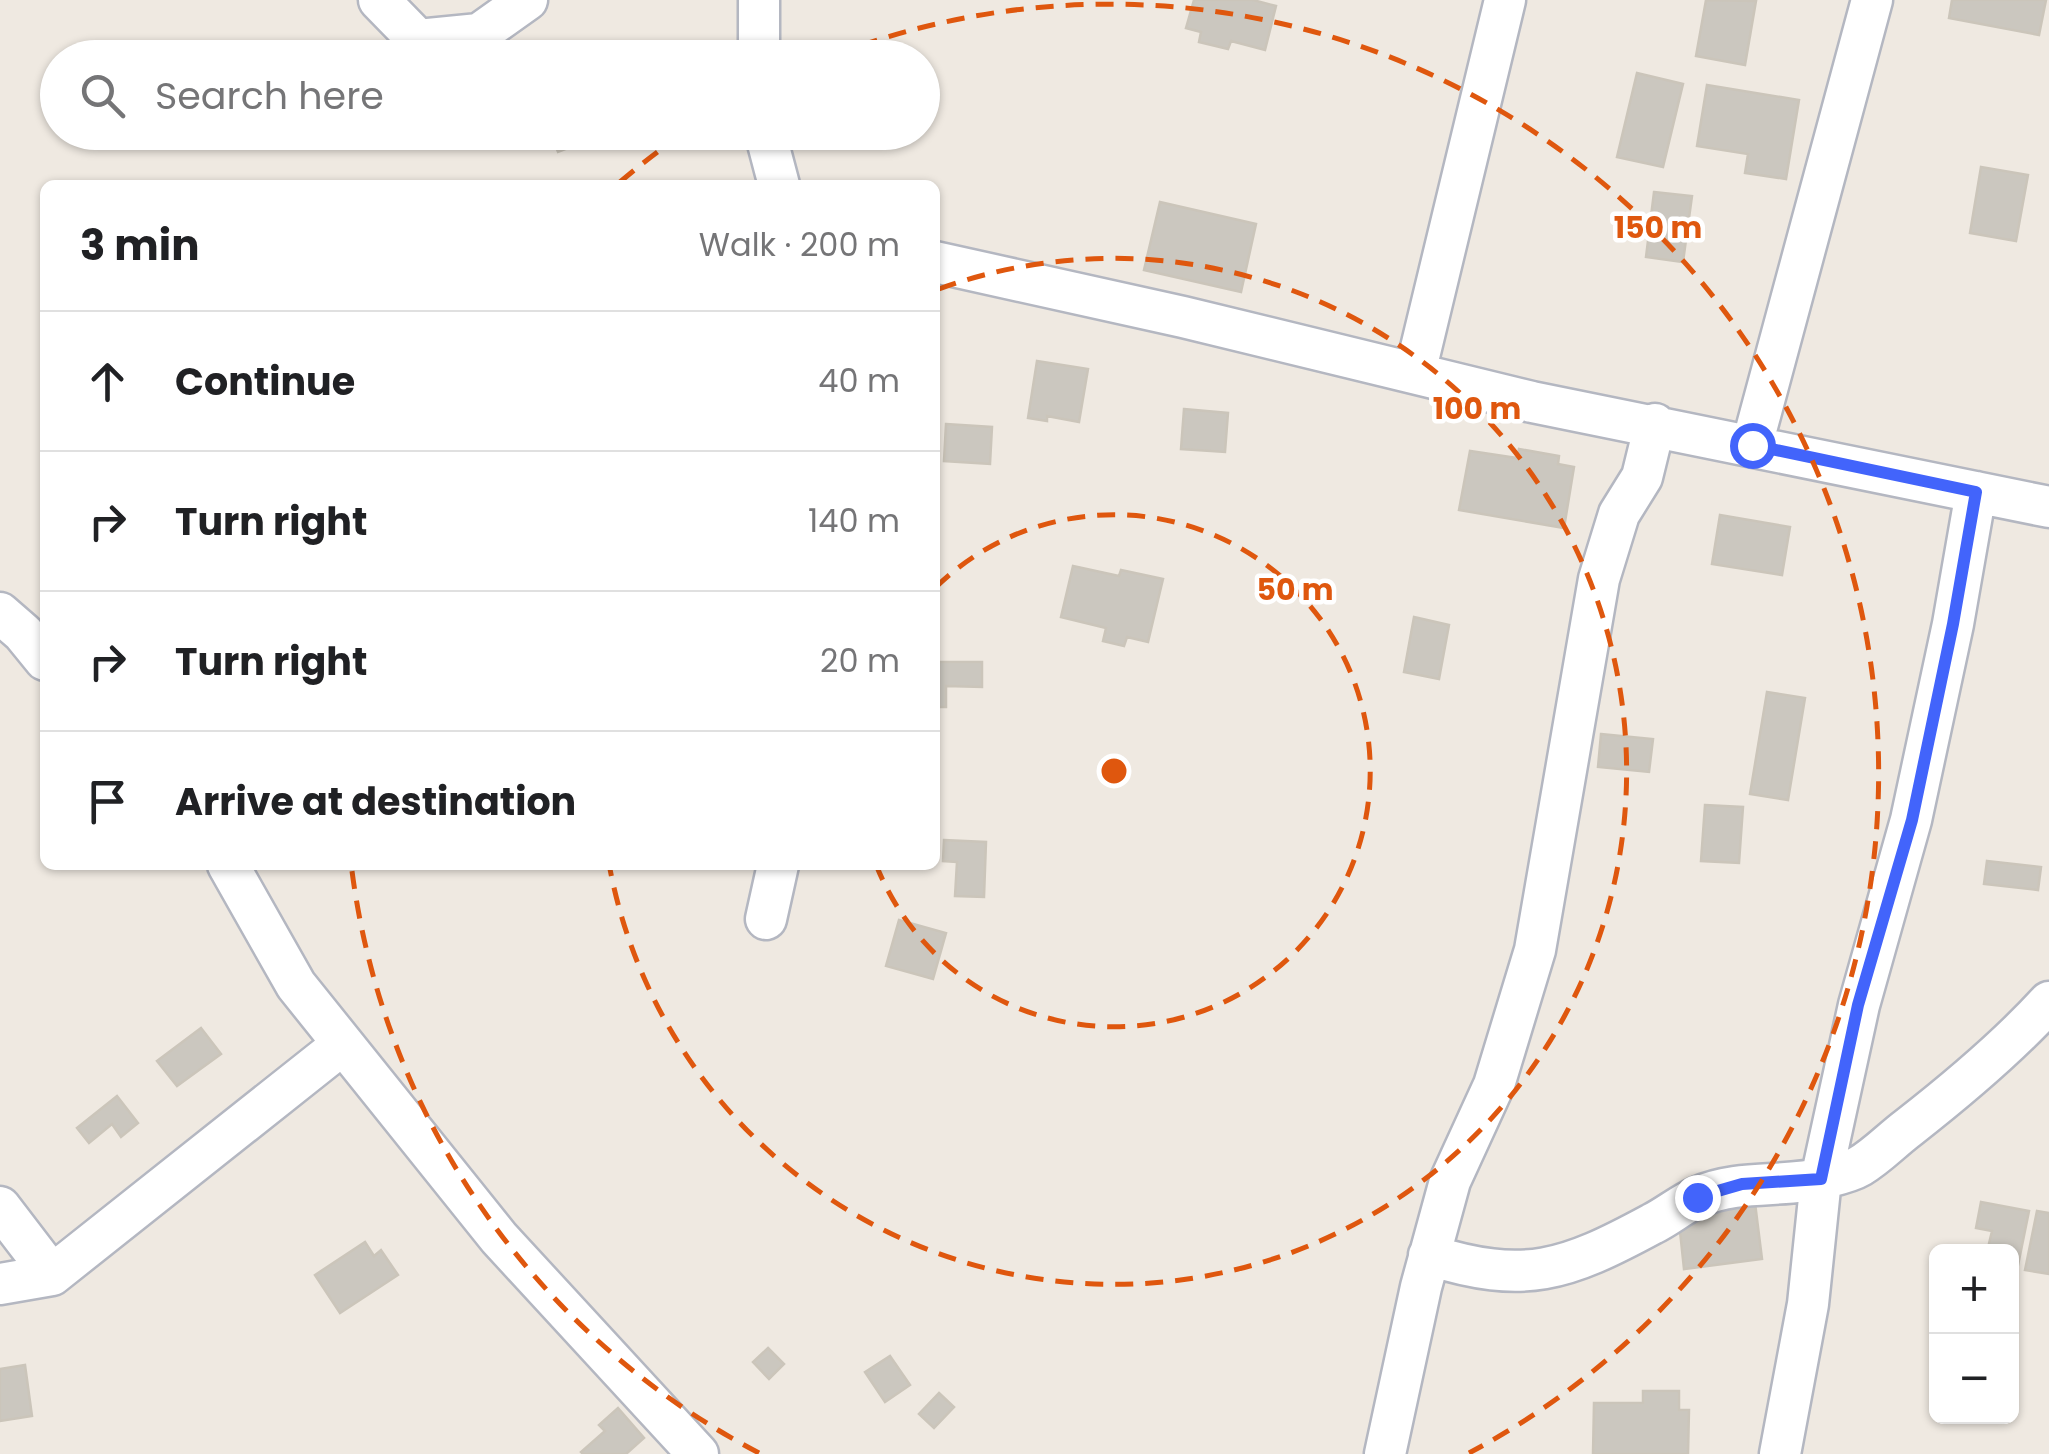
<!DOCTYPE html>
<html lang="en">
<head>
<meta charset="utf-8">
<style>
  :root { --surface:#fff; --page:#f6f6f6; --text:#202124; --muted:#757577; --line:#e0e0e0 }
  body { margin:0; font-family:Poppins,sans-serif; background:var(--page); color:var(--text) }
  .controls { position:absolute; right:30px; bottom:30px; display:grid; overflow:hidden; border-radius:15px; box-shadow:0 2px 8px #0004 }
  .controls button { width:90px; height:90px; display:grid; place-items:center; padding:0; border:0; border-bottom:2px solid var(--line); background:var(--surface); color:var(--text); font:50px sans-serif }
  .stop { position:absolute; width:30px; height:30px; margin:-22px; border:8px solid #4264fb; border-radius:50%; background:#fff }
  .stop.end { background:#4264fb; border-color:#fff; box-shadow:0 2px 10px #0008 }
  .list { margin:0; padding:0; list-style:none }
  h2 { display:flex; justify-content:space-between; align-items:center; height:130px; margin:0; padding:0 40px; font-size:42px }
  h2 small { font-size:32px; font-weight:400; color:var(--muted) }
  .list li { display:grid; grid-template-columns:65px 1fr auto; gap:30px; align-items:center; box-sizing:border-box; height:140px; padding:0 40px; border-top:2px solid var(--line) }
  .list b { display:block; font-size:38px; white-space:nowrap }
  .list em { font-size:32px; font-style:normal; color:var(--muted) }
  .icon { flex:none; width:55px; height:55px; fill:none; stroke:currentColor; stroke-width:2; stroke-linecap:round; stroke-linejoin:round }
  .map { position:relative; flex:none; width:2049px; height:1454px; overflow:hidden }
  .search { position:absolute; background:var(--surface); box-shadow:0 2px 8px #0004; left:40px; top:40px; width:900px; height:110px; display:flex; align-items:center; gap:25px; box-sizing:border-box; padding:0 35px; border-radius:55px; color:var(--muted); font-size:38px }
  .panel { position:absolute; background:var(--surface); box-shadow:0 2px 8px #0004; left:40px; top:180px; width:900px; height:690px; border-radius:15px }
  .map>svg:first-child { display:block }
  .building { fill:#cbc7bf; stroke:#cbc5ba; stroke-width:2.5 }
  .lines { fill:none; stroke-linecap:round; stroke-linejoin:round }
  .street-casing { stroke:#b4b7c1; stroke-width:45 }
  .street { stroke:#fff; stroke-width:40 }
  .route { stroke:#4264fb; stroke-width:12 }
  .ring { fill:none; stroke:#df570e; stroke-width:5; stroke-dasharray:18 12 }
  .centre { fill:#df570e; stroke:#fff; stroke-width:5 }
  .ring-label { font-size:30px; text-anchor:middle; font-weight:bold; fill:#df570e; stroke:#fff; stroke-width:9; stroke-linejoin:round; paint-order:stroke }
</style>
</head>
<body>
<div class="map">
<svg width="2049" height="1454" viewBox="0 0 2049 1454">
  <rect width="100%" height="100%" fill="#efe9e1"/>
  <!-- building -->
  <path class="building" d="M1194,0H1253L1276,6L1265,50L1231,41L1228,49L1199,42L1201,32L1186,28Z
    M1706,0L1756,1L1745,65L1696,56Z
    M1952,0H2046L2039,35L1949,18Z
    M1637,73L1683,84L1663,167L1617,157Z
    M1707,85L1799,100L1786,179L1745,173L1748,154L1697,146Z
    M550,132H610L558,152Z
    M1981,167L2028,175L2016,241L1970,233Z
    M1654,192L1692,196L1683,262L1646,257Z
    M1160,202L1256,224L1241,292L1144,270Z
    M1037,361L1088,369L1079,422L1047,416V421L1028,418Z
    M1184,409L1228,413L1225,452L1181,449Z
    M946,424L992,427L990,464L944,461Z
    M1519,449L1559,456L1558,464L1574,467L1564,528L1459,510L1470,451L1517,458Z
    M1720,515L1790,527L1782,575L1712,564Z
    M1073,566L1119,576L1121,570L1163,579L1148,642L1127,637L1124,646L1103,641L1106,628L1061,617Z
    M1414,617L1449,625L1439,679L1404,672Z
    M935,662H982V687L946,686V707H935Z
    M1767,692L1805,698L1788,800L1750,794Z
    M1601,734L1653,739L1649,772L1598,767Z
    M1705,805L1743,807L1739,863L1701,861Z
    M944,840L986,842L984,897L955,896L957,862L943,861Z
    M1987,861L2041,867L2038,890L1984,884Z
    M899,920L946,933L933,979L886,966Z
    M201,1028L221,1054L177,1086L157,1061Z
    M117,1096L138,1123L121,1137L112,1124L89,1143L77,1128Z
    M1981,1202L2029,1211L2015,1280H2012V1252H1987L1992,1231L1976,1228Z
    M1755,1203L1762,1259L1684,1269L1678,1212Z
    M2037,1211L2049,1213V1274L2025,1270Z
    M365,1242L374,1256L381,1250L398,1275L340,1313L315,1275Z
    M768,1348L784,1364L769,1379L753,1362Z
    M890,1356L910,1385L885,1402L865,1372Z
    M25,1365L32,1416L0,1421V1369Z
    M1643,1391H1679V1410H1689L1688,1454H1593L1594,1403H1643Z
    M939,1393L954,1407L934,1428L919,1414Z
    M618,1408L644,1438L626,1454H583L581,1452L605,1431L599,1425Z"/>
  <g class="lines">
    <!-- street casing -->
    <g class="street-casing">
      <path id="street" d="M379,0L418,40L479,34L527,0
        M759,58V0
        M765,132L779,185
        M935,262L1183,317L1532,402L2049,507
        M1415,373L1505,0
        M1752,445L1872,0
        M0,613L23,633L45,660
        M228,865L296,985L499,1238L698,1454
        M766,919L778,865
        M0,1207L52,1275L343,1044
        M1429,1255C1525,1285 1565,1271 1652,1224C1668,1216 1682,1204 1698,1197C1739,1179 1782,1188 1824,1178C1836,1175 1850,1172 1860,1166C1877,1156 1892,1140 1908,1128C1958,1089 2006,1049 2049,1002
        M0,1284L52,1275
        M1385,1454L1421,1287L1450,1181L1494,1085L1535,950L1599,579L1619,514L1642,477L1655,424
        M1780,1454L1808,1304L1821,1179L1859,1005L1911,820L1953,624L1976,492"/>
    </g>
    <!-- street -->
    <use href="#street" class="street"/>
  </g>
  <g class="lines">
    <!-- route -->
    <path class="route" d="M1697,1197L1742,1184L1821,1179L1858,1005L1912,820L1953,624L1976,492L1752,445"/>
  </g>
  <!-- distance rings -->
  <g class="ring">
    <path d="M936 587A256 256 0 1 1 877 867"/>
    <path d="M939 289A513 513 0 1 1 610 869"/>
    <path d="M759 1453A769 769 0 0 1 352 871M620 182A769 769 0 0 1 684 133M832 56A769 769 0 0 1 1469 1453"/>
  </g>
  <circle cx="1114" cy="771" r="15" class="centre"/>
  <g class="ring-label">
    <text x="1658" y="238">150 m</text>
    <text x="1477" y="419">100 m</text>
    <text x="1295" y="600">50 m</text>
  </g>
</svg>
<div class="controls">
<button>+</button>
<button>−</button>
</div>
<div class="stop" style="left:1752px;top:445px"></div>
<div class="stop end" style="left:1697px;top:1197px"></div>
<div class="search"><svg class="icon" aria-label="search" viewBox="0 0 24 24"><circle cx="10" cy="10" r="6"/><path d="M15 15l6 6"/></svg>Search here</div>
<section class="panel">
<h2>3 min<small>Walk · 200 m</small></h2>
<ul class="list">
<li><svg class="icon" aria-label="ahead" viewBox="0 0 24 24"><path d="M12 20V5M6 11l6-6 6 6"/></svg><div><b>Continue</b></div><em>40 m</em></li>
<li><svg class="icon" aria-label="right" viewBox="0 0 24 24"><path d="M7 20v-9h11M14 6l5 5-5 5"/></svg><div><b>Turn right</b></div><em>140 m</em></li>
<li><svg class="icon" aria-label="right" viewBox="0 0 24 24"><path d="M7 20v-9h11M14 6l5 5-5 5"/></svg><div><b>Turn right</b></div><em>20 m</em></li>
<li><svg class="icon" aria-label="arrive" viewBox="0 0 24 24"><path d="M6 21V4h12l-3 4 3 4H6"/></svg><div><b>Arrive at destination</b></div></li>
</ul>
</section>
</div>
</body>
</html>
